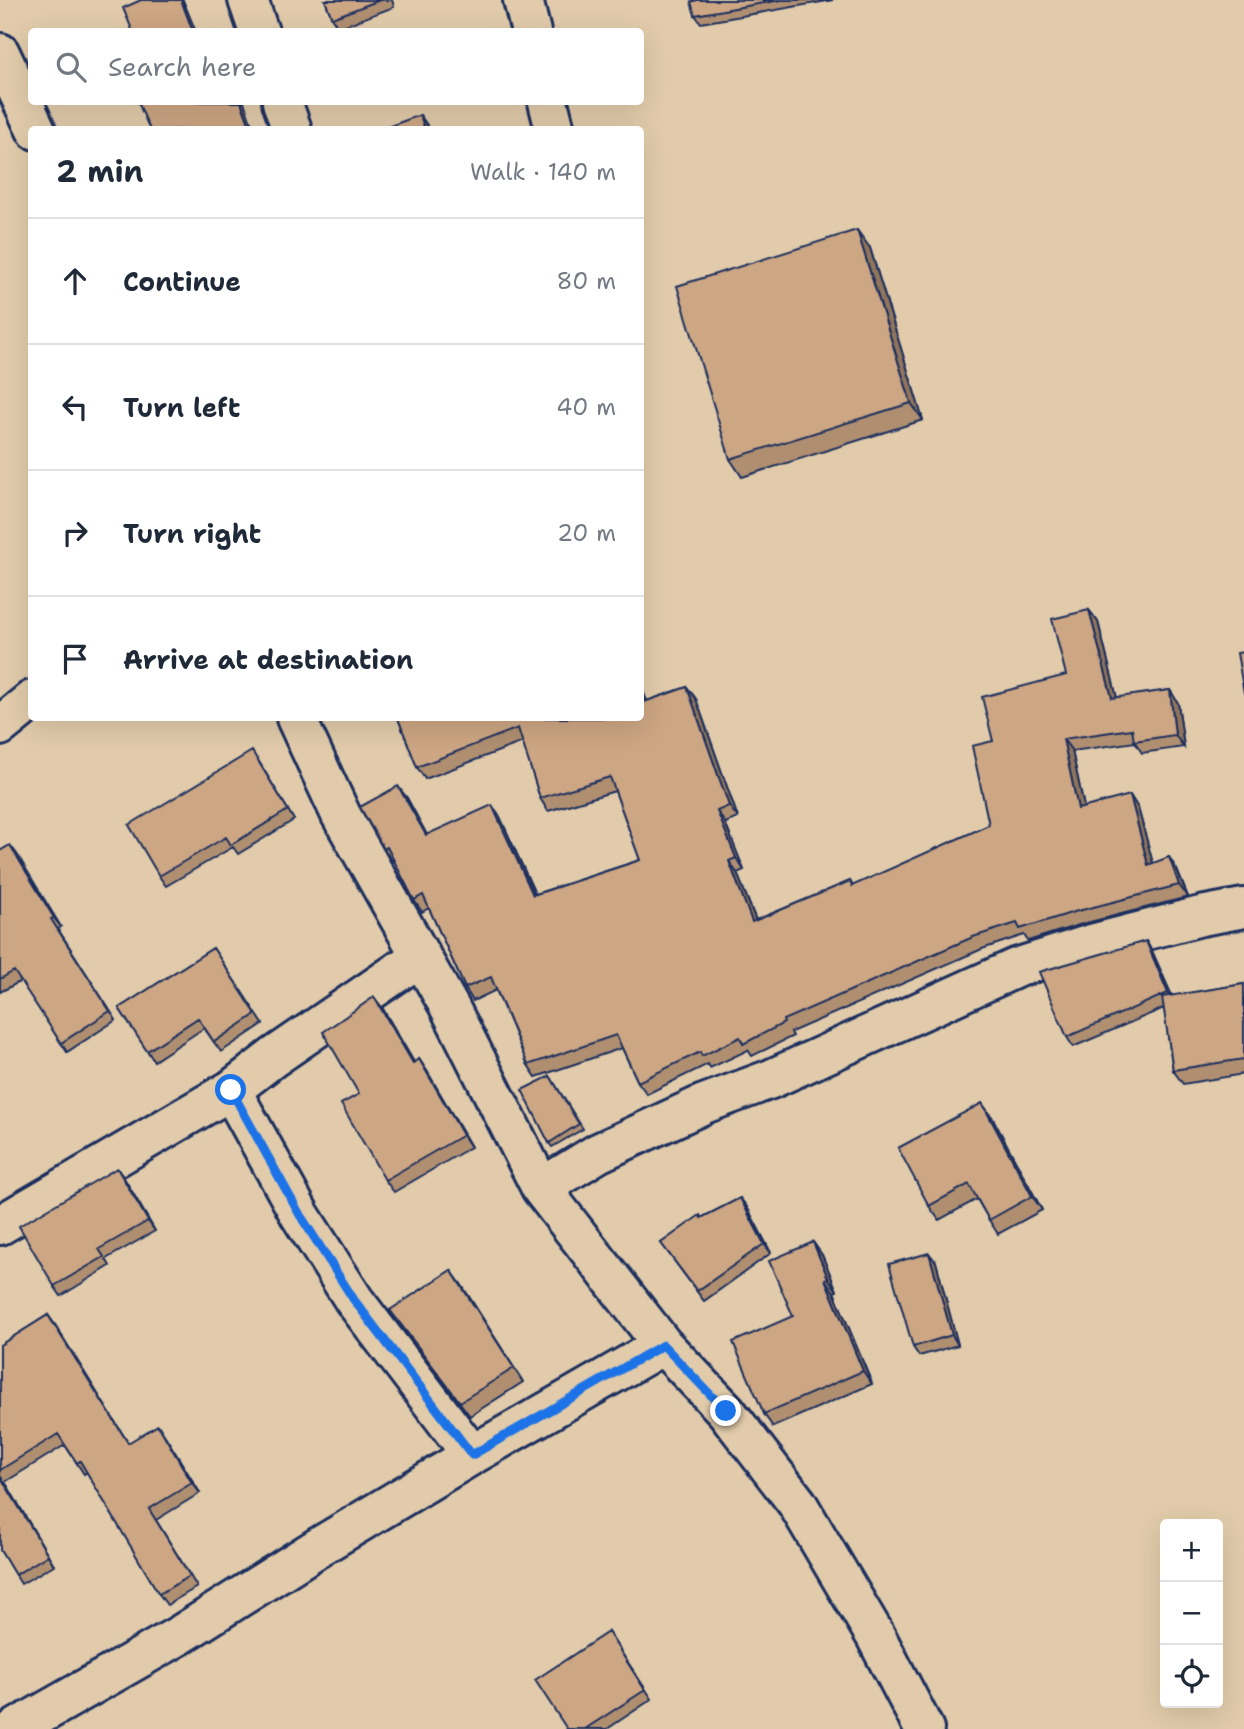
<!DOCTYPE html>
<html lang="en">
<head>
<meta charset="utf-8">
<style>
  :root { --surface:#fff; --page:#f6f6f7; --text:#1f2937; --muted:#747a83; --line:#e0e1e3 }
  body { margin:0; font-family:"Shantell Sans",sans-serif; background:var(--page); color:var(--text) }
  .controls { position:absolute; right:21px; bottom:21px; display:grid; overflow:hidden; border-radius:7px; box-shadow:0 7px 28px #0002 }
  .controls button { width:63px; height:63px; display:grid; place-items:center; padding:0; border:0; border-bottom:2px solid var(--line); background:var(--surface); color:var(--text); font:35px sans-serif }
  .stop { position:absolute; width:21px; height:21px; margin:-16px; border:5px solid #1a73e8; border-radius:50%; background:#fff }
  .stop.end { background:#1a73e8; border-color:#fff; box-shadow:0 2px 7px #0008 }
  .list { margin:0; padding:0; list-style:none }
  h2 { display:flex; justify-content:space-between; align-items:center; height:91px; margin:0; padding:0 28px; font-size:30px }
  h2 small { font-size:23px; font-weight:400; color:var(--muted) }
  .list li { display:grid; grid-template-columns:46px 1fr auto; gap:21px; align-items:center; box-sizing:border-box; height:126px; padding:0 28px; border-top:2px solid var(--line) }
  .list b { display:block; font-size:26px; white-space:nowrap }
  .list em { font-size:23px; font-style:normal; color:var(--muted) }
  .icon { flex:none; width:38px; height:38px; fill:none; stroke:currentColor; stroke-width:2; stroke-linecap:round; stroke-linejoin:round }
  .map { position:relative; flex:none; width:1244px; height:1729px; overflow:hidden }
  .search { position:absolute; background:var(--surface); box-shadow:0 7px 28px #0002; left:28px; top:28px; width:616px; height:77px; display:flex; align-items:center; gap:18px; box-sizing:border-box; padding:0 24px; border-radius:7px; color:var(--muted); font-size:26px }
  .panel { position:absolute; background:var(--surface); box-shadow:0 7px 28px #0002; left:28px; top:126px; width:616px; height:595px; border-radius:7px }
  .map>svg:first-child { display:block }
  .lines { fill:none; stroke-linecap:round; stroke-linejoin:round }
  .street-casing { stroke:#1b2f5e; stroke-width:44 }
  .street { stroke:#e1cbaa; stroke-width:38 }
  .wall { fill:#b08f71; stroke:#1b2f5e; stroke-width:2 }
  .shaded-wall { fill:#90745c; stroke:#1b2f5e; stroke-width:2 }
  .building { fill:#cda683; stroke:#1b2f5e; stroke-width:2 }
  .route { stroke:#1a73e8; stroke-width:9 }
</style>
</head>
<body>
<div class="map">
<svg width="1244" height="1729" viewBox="0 0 1244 1729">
  <rect width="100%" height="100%" fill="#e1cbaa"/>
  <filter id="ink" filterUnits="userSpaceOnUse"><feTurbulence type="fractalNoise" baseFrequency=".0143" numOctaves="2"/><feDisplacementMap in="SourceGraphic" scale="14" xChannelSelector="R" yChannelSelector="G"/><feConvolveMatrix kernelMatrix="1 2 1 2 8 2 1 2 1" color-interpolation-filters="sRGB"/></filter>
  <g filter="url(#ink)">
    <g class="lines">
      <!-- street casing -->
      <g class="street-casing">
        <path id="street" d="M248,0L259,32
          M523,0L531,32
          M0,53L36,130
          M282,102L292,130
          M548,102L555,130
          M296,718L341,815L450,1008L541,1188L663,1345L726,1411L797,1503L875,1635L924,1729
          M0,726L32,700
          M231,1090L300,1215L354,1300L472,1455
          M541,1188L598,1153L704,1104L771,1079L1016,968L1088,945L1201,916L1244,908
          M0,1225L231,1090L274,1057L421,956
          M15,1729L180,1635L322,1545L472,1455L663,1345"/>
      </g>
      <!-- street -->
      <use href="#street" class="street"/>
    </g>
    <!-- wall -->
    <path class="wall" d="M325,0H392L394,7L338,28L332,18Z
      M697,0H833L701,23L695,15Z
      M870,248L923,420L742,477L730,459Z
      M1089,610L1098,622L1117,698L1170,690L1178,703L1184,747L1142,753L1135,742L1072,751L1084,807L1138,808L1153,864L1169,857L1177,870L1188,897L1082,924L1028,941L1024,935L982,949L791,1032L793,1036L752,1056L748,1050L710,1068L708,1064L647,1094L638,1082L622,1048L536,1077L528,1065L496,990L473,1001L465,988L429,908L422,912L414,900L394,860L392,861L384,849L407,798L427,835L500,817L535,894L640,860L615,791L548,811L540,798L523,742L425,779L417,767L398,718H640V684L647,701L687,687L696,699L738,818L725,823L744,870L737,873L756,920L850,881L853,886L989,825L993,741L1066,675Z
      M258,760L294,820L238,854L233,847L166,886L159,876Z
      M10,845L61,927L58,929L116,1020L67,1052L21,981L0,992V851Z
      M213,948L263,1024L221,1052L204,1028L154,1061L119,1008Z
      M1152,951L1172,996L1244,984V1074L1183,1084L1173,1070L1164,1008L1073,1047L1067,1037Z
      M374,997L383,1009L414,1062L419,1059L427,1071L471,1147L394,1192L385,1180L359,1094Z
      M550,1076L583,1129L552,1147L549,1143Z
      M992,1117L1042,1210L998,1234L989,1220L977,1199L939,1220L929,1206Z
      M124,1178L155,1231L106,1259L110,1266L61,1296L54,1286Z
      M740,1198L747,1207L771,1253L704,1301L661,1243L701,1218Z
      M813,1242L822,1255L837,1291L834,1292L872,1384L773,1427L764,1414L793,1316Z
      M936,1262L958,1345L919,1356L913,1347Z
      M461,1284L523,1382L470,1416L390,1310Z
      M48,1315L128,1443L165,1436L200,1493L156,1520L197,1587L167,1605L159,1594L87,1472L84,1474L65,1445L5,1482L54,1565L21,1584L0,1550V1345Z
      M608,1632L652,1699L607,1729H567Z"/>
    <!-- shaded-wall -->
    <path class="shaded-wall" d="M181,0H183L196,32H193Z
      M241,102H244L254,130L251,129Z
      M420,115L427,125L429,130H425Z
      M857,230L870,248L923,420L911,403Z
      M1089,610L1098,622L1120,710L1112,698Z
      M640,684L652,714L644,702L640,694Z
      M687,687L696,699L738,818L729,806Z
      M1170,690L1178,703L1184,747L1175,735Z
      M1063,739L1072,751L1087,821L1078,809Z
      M398,786L407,798L434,848L426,835Z
      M1130,795L1138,808L1157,878L1148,865Z
      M492,805L500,817L541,907L533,895Z
      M717,811L725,823L744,870L736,858Z
      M10,845L17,854L61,927L54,918Z
      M1169,857L1177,870L1188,897L1179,885Z
      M729,861L737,873L761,934L752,922Z
      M1146,941L1152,951L1175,1003L1168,993Z
      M374,997L383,1009L421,1075L413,1063Z
      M419,1059L427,1071L471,1147L463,1135Z
      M982,1103L992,1117L1042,1210L1032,1196Z
      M117,1168L124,1178L155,1231L148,1221Z
      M740,1198L747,1207L771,1253L764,1244Z
      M813,1242L822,1255L837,1291L828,1278Z
      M929,1253L936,1262L958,1345L952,1335Z
      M451,1270L461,1284L523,1382Z
      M825,1279L834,1292L872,1384L863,1371Z
      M48,1315L56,1326L135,1454L128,1443Z
      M158,1425L165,1436L200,1493L192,1483Z
      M0,1476L7,1485L54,1565L48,1555Z"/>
    <!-- building -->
    <path class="building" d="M141,0H181L193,32H133L123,8Z
      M325,0H380L332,18Z
      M697,0H781L695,15L691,2Z
      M138,102H241L251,129L150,130Z
      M420,115L425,130H379Z
      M857,230L911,403L730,459L677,286Z
      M1089,610L1112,698L1170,690L1175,735L1134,741L1132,729L1063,739L1078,809L1130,795L1148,865L1169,857L1179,885L1074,912L1020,929L1017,923L973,937L783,1020L784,1023L743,1044L740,1037L702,1056L700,1052L638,1082L616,1035L528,1065L491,977L465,988L423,895L414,900L387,847L384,849L360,807L398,786L426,835L492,805L533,895L640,860L610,777L540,798L518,728L417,767L398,718H640V694L644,702L687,687L729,806L717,811L736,858L729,861L752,922L850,881L852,886L989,825L972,746L993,741L982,697L1066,675L1052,619Z
      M1244,652V693L1237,653Z
      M252,751L288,810L231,845L226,837L159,876L129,825Z
      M10,845L54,918L51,919L110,1011L61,1043L14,971L0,979V851Z
      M1146,941L1168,993L1067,1037L1039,972Z
      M213,948L256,1014L214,1042L198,1018L147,1051L119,1008Z
      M1244,984V1059L1173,1070L1162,997Z
      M374,997L413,1063L419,1059L463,1135L385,1180L341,1104L359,1094L323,1032Z
      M550,1076L579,1124L549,1143L522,1090Z
      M982,1103L1032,1196L989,1220L969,1184L929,1206L898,1148Z
      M117,1168L148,1221L99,1249L104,1257L54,1286L19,1226Z
      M740,1198L764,1244L697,1291L661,1243L700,1215L701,1218Z
      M813,1242L828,1278L825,1279L863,1371L764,1414L733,1342L793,1316L769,1261Z
      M929,1253L952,1335L913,1347L889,1264Z
      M451,1270L514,1368L460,1402L390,1310Z
      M48,1315L128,1443L158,1425L192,1483L149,1509L190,1576L159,1594L80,1461L77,1463L58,1434L0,1470V1345Z
      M0,1476L48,1555L15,1575L0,1550Z
      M608,1632L645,1690L585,1729H567L535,1680Z"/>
  </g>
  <g class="lines" filter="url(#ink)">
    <!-- route -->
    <path class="route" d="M231,1090L300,1215L354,1300L472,1455L663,1345L726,1411"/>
  </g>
</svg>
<div class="controls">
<button>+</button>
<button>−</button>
<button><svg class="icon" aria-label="locate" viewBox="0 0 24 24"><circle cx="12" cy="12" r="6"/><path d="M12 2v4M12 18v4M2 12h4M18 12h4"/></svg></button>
</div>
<div class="stop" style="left:231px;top:1090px"></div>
<div class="stop end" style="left:726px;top:1411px"></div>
<div class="search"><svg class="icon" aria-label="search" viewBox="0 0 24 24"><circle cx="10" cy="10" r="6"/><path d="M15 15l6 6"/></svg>Search here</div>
<section class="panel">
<h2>2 min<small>Walk · 140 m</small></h2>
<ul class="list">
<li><svg class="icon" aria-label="ahead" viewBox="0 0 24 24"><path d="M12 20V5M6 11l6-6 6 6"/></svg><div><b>Continue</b></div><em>80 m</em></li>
<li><svg class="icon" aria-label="left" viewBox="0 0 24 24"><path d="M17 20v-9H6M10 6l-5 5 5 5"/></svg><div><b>Turn left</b></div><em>40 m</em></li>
<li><svg class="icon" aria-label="right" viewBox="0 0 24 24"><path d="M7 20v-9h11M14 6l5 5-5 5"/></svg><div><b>Turn right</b></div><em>20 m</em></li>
<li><svg class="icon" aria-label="arrive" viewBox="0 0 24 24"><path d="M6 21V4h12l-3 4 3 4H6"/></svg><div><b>Arrive at destination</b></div></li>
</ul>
</section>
</div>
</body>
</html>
